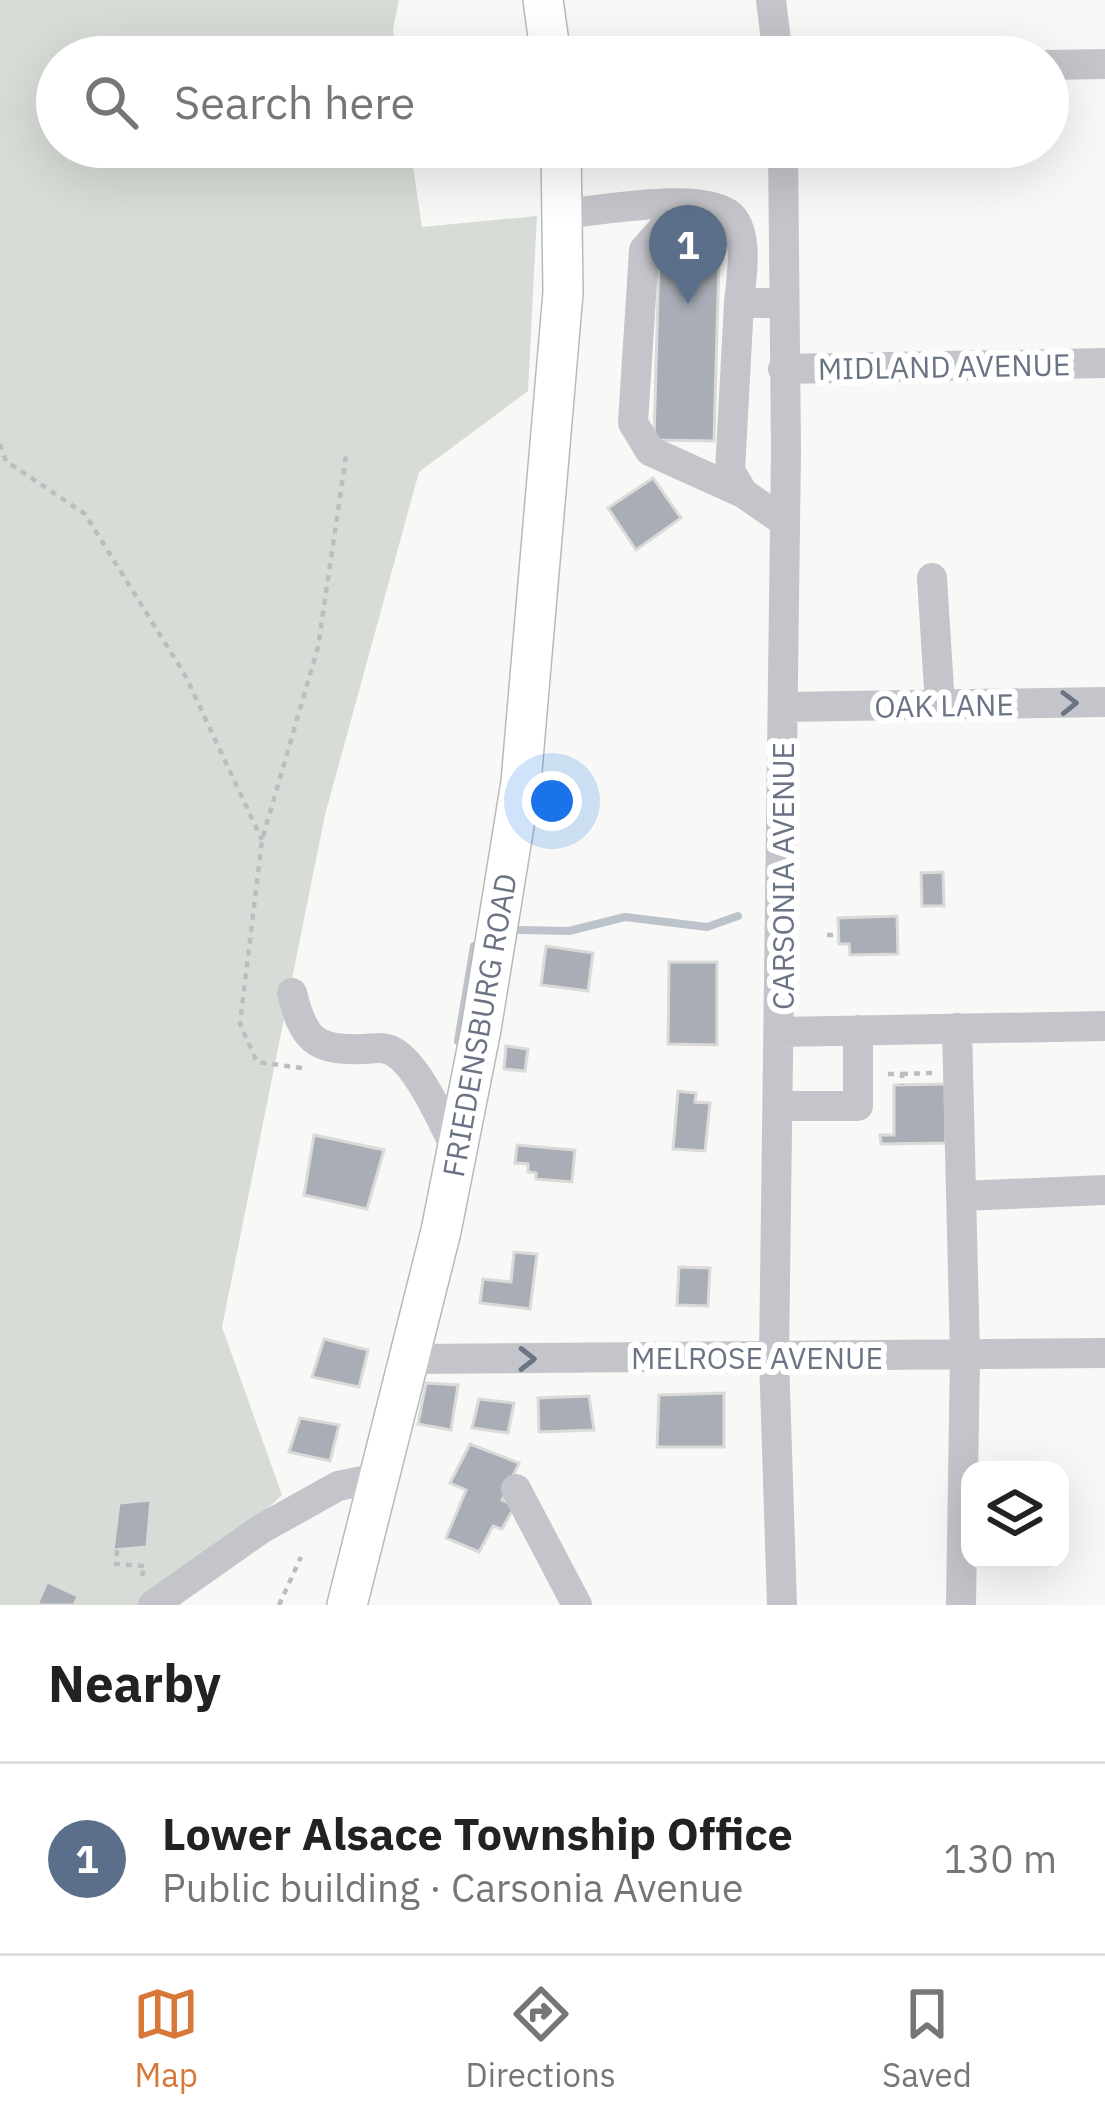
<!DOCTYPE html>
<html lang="en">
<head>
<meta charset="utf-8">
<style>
  :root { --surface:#fff; --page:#f6f6f6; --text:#222; --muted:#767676; --line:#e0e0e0; --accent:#d77838 }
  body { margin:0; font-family:"IBM Plex Sans",sans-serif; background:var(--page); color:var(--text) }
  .controls { position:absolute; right:36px; bottom:36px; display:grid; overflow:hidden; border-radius:24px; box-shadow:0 12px 48px #0002 }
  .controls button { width:108px; height:108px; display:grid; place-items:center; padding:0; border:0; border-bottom:3px solid var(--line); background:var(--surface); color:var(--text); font:60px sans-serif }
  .you { position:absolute; left:552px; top:801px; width:42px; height:42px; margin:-30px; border:9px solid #fff; border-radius:50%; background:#1a73e8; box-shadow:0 0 0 18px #1a73e833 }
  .badge { display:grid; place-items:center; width:78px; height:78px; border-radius:50%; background:var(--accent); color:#fff; font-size:39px; font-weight:700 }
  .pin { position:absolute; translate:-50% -99px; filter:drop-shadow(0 3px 6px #0008) }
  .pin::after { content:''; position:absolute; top:63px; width:42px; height:36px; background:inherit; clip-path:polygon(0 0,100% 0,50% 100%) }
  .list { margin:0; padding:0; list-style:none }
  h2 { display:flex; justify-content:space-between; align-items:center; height:156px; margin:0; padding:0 48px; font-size:51px }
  h2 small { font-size:39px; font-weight:400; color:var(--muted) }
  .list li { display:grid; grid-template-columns:78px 1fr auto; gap:36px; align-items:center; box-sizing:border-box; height:192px; padding:0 48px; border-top:3px solid var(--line) }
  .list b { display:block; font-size:45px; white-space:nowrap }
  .list p { margin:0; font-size:39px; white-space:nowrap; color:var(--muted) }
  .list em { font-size:39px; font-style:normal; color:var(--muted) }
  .icon { flex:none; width:66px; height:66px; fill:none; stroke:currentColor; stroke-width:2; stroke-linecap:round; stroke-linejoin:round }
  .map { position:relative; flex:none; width:1105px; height:1605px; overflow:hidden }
  .search { position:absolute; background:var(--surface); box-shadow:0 12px 48px #0002; left:36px; right:36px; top:36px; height:132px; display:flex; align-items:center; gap:30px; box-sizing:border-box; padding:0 42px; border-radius:66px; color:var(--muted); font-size:45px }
  .sheet { height:348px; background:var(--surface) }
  nav { display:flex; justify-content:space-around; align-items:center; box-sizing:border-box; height:168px; border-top:3px solid var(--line); background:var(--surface); font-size:33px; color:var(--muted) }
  nav a { display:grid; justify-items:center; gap:6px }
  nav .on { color:var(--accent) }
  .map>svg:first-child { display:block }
  .green { fill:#d7ddd6 }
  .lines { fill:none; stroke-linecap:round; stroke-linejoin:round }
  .stream { stroke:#bcc3ca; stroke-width:8 }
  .building { fill:#a9aeb6; stroke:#dadad9; stroke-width:3 }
  .major-casing { stroke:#b6b9be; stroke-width:42 }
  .path { stroke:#bbbdc0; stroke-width:4.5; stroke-dasharray:6 6; stroke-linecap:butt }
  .minor { stroke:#c3c5ca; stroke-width:30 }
  .major { stroke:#fff; stroke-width:39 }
  .oneway { stroke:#6a7485 }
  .labels { text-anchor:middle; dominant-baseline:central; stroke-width:12; stroke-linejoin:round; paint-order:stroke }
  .street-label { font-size:30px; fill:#6a7485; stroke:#fff }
</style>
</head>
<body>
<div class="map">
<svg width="1105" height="1605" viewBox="0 0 1105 1605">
  <rect width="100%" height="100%" fill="#f8f9f6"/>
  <!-- green -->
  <path class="green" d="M0,0H399L393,29L397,57H57V147H410L422,227L537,216L528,391L419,472L325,815L222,1327L282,1495L166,1605H0Z"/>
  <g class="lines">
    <!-- stream -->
    <path class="stream" d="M520,930L569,931L625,917L707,927L738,916
      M458,1041L474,946"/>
  </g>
  <!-- building -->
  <path class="building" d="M659,257L719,259L714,441L654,440Z
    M653,478L681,518L636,550L608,508Z
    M943,872L944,906H922L921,873Z
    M897,916L898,954L850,955L849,944H839L838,918Z
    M546,946L593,953L588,991L541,985Z
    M669,962H717V1045L668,1044Z
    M506,1046L528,1049L525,1071L504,1069Z
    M945,1084L946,1143L881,1144L880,1135H894V1085Z
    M678,1091L696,1093L695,1102L710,1103L705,1151L673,1149Z
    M314,1135L384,1150L367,1209L304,1195Z
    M517,1145L575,1150L572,1182L536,1179V1173L528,1172V1164L515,1163Z
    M514,1252L537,1254L530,1309L480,1303L483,1279L511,1282Z
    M679,1267L710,1268L708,1306L677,1305Z
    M324,1339L368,1350L359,1387L312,1377Z
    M426,1383L458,1385L451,1430L418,1424Z
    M724,1393V1447H657L659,1395Z
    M589,1396L594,1430L539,1432L538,1398Z
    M479,1399L514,1403L508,1433L472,1428Z
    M300,1418L339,1425L330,1461L289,1452Z
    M470,1444L519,1463L502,1500L515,1506L502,1529L493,1526L479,1552L446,1538L466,1490L450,1483Z
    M151,1500L147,1547L113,1550L119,1503Z
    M47,1582L78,1596L74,1605H37Z"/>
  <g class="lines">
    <!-- major casing -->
    <g class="major-casing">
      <path id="major" d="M543,0L551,57
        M347,1605L441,1231L481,1029L521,782L563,293L561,147"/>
    </g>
    <!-- path -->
    <path class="path" d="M0,444L6,461L85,514L185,675L262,840
      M827,935H839
      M302,1068L257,1062L240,1024L262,840L318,647L346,456
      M888,1074H902V1085
      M902,1074L932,1073
      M117,1550L116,1564L145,1566L142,1576
      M279,1605L301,1557"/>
    <!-- minor -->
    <path class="minor" d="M771,0L778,57
      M1048,65L1105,64
      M703,205L667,224L644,250L633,423L650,451L743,493
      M564,214C598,211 711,189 733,218C749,239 741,279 739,303
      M784,303H739L730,471L743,493L785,522
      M783,369L1105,363
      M932,578L940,705
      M783,707L1105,702
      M292,993C303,1038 314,1051 362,1049C372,1049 381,1046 390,1050C417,1061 444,1125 457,1151
      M957,1028L965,1355L961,1605
      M780,1032L1105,1026
      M780,1106H858V1030
      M961,1196L1105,1190
      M410,1359L1105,1353
      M516,1489L577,1605
      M153,1605L261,1529L338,1486L382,1477
      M782,1605L774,1357L786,451L783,147"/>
    <!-- major -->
    <use href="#major" class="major"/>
  </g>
  <!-- one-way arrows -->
  <defs><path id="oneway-chevron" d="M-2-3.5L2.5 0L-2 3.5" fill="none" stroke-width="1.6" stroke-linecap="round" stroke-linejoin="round" transform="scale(3)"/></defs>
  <g class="oneway">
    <use href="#oneway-chevron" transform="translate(1069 703) rotate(-1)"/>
    <use href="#oneway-chevron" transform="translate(527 1359)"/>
  </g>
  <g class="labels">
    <!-- street labels -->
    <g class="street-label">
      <text transform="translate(944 366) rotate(-1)">MIDLAND AVENUE</text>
      <text transform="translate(944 705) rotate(-1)">OAK LANE</text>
      <text transform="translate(782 876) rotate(-90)">CARSONIA AVENUE</text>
      <text transform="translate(479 1025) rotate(-80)">FRIEDENSBURG ROAD</text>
      <text x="757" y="1357">MELROSE AVENUE</text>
    </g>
  </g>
</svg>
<div class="controls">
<button><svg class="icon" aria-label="layers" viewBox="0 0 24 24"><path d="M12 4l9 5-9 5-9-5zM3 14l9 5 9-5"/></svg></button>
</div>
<div class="you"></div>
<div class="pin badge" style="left:688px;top:304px;background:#5c6f8a">1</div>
<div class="search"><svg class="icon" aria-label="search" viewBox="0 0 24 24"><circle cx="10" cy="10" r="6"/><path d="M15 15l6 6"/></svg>Search here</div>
</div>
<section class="sheet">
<h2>Nearby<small></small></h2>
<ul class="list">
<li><span class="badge" style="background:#5c6f8a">1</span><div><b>Lower Alsace Township Office</b><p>Public building · Carsonia Avenue</p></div><em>130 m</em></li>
</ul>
</section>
<nav>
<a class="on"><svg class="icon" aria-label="map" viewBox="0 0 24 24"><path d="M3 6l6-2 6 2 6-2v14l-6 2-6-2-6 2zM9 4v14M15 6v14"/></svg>Map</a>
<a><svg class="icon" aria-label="directions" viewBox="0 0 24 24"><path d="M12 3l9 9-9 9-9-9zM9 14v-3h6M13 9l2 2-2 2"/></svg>Directions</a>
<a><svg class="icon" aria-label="saved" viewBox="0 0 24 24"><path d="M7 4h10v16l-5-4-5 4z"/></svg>Saved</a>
</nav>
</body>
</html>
